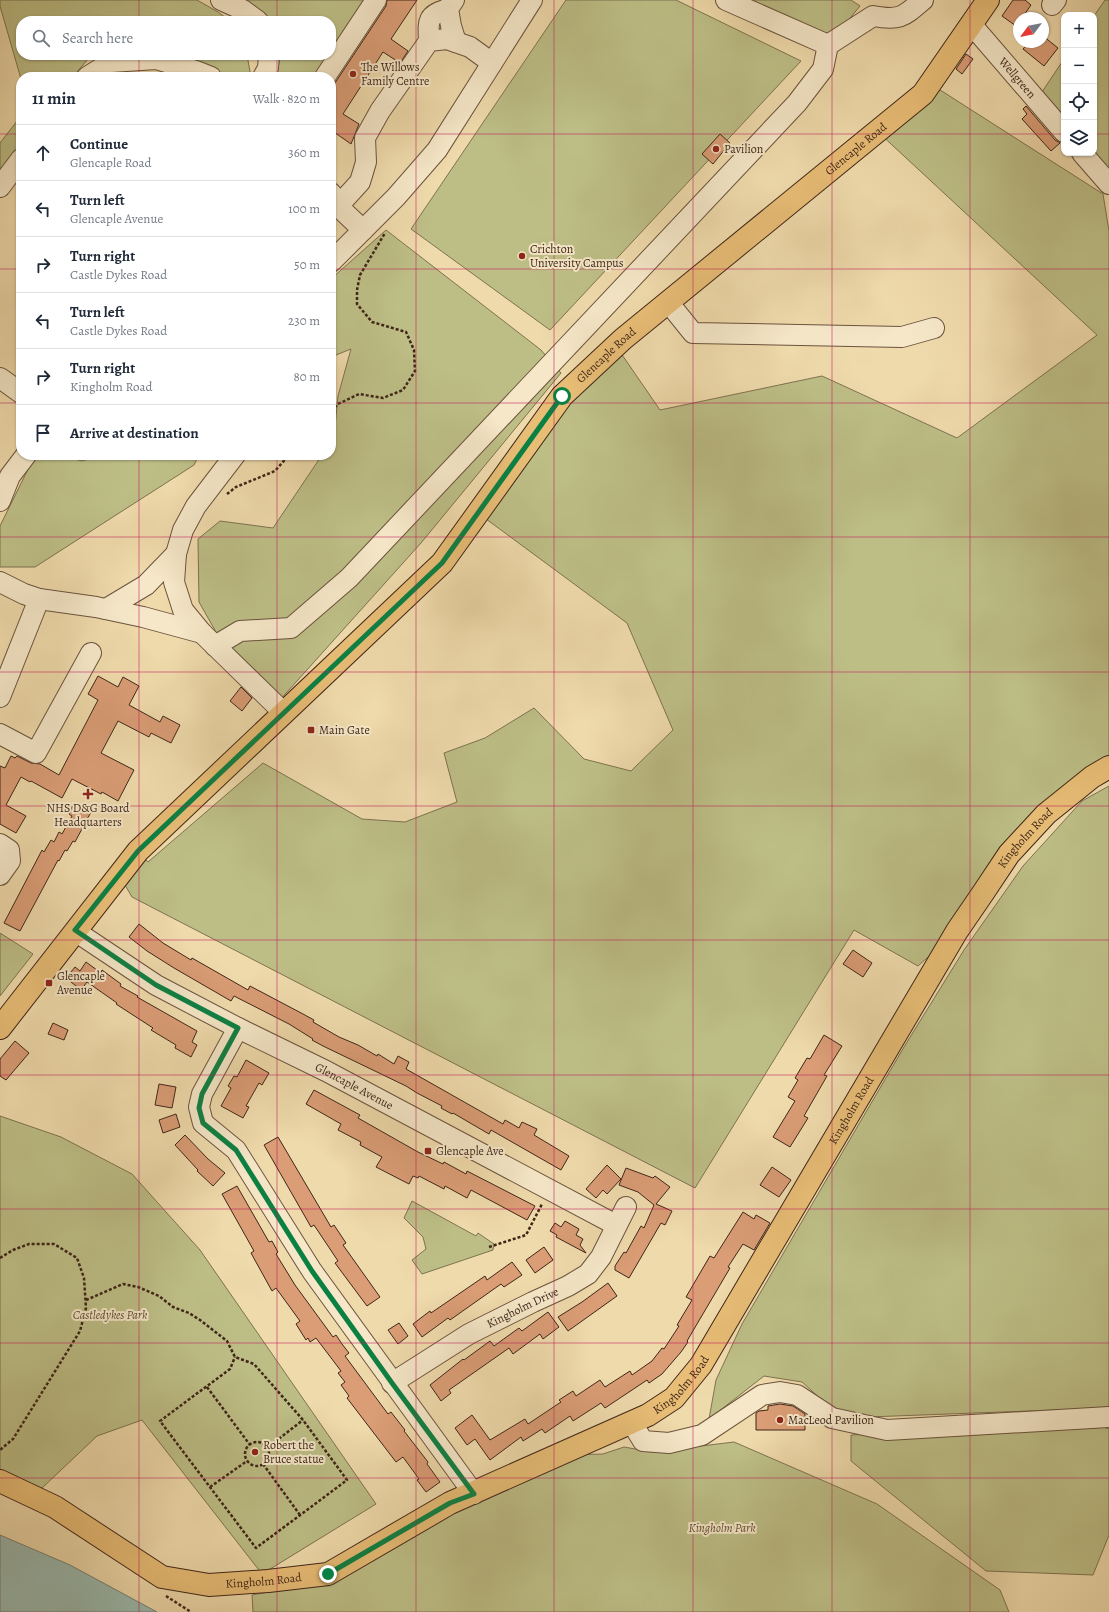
<!DOCTYPE html>
<html lang="en">
<head>
<meta charset="utf-8">
<style>
  :root { --surface:#fff; --page:#f2f2f3; --text:#1f2937; --muted:#747a83; --line:#e0e1e3 }
  body { margin:0; font-family:Alegreya,serif; background:var(--page); color:var(--text) }
  .controls { position:absolute; right:12px; top:12px; display:grid; overflow:hidden; border-radius:8px; box-shadow:0 1px 3px #0004 }
  .controls button { width:36px; height:36px; display:grid; place-items:center; padding:0; border:0; border-bottom:1px solid var(--line); background:var(--surface); color:var(--text); font:20px sans-serif }
  .compass { position:absolute; left:1013px; top:12px; width:36px; height:36px; border-radius:50%; background:var(--surface); box-shadow:0 1px 3px #0004; rotate:238deg }
  .stop { position:absolute; width:12px; height:12px; margin:-9px; border:3px solid #0b8043; border-radius:50%; background:#fff }
  .stop.end { background:#0b8043; border-color:#fff; box-shadow:0 1px 4px #0008 }
  .list { margin:0; padding:0; list-style:none }
  h2 { display:flex; justify-content:space-between; align-items:center; height:52px; margin:0; padding:0 16px; font-size:17px }
  h2 small { font-size:13px; font-weight:400; color:var(--muted) }
  .list li { display:grid; grid-template-columns:26px 1fr auto; gap:12px; align-items:center; box-sizing:border-box; height:56px; padding:0 16px; border-top:1px solid var(--line) }
  .list b { display:block; font-size:15px; white-space:nowrap }
  .list p { margin:0; font-size:13px; white-space:nowrap; color:var(--muted) }
  .list em { font-size:13px; font-style:normal; color:var(--muted) }
  .icon { flex:none; width:22px; height:22px; fill:none; stroke:currentColor; stroke-width:2; stroke-linecap:round; stroke-linejoin:round }
  .map { position:relative; flex:none; width:1109px; height:1612px; overflow:hidden }
  .search { position:absolute; background:var(--surface); box-shadow:0 1px 3px #0004; left:16px; top:16px; width:320px; height:44px; display:flex; align-items:center; gap:10px; box-sizing:border-box; padding:0 14px; border-radius:16px; color:var(--muted); font-size:15px }
  .panel { position:absolute; background:var(--surface); box-shadow:0 1px 3px #0004; left:16px; top:72px; width:320px; height:388px; border-radius:16px }
  .map>svg:first-child { display:block }
  .green { fill:#bdbe86; stroke:#7e7250 }
  .water { fill:#9abaaf; stroke:#767f73 }
  .building { fill:#da9d76; stroke:#3f2619 }
  .lines { fill:none; stroke-linecap:round; stroke-linejoin:round }
  .minor-casing { stroke:#6b533e; stroke-width:22 }
  .major-casing { stroke:#3f2619; stroke-width:24 }
  .path { stroke:#3f2619; stroke-width:2.5; stroke-dasharray:3 2; stroke-linecap:butt }
  .minor { stroke:#f5e7c8; stroke-width:20 }
  .major { stroke:#e8bd76; stroke-width:22 }
  .route { stroke:#0b8043; stroke-width:5 }
  .grid { fill:none; stroke:#c2185b; stroke-width:1; stroke-opacity:0.55 }
  .poi-dot { fill:#8f2418; stroke:#f5e7c8; stroke-width:1.5 }
  .labels { text-anchor:middle; dominant-baseline:central; stroke-width:4; stroke-linejoin:round; paint-order:stroke }
  .poi-label { font-size:12px; fill:#3f2619; stroke:#f5e7c8; text-anchor:start }
  .street-label { font-size:12px; fill:#3f2619; stroke:#f5e7c8 }
  .park-label { font-size:12px; font-style:italic; fill:#5e4c34; stroke:#f5e7c8 }
</style>
</head>
<body>
<div class="map">
<svg width="1109" height="1612" viewBox="0 0 1109 1612">
  <rect width="100%" height="100%" fill="#efdaab"/>
  <filter id="stains"><feTurbulence type="fractalNoise" baseFrequency=".005" numOctaves="4"/><feColorMatrix values="0 0 0 0 .2 0 0 0 0 .09 0 0 0 0 .02 0 0 0 .5 -.17"/></filter>
  <radialGradient id="worn" r=".72"><stop offset=".6" stop-color="#630" stop-opacity="0"/><stop offset="1" stop-color="#630" stop-opacity=".3"/></radialGradient>
  <!-- green -->
  <path class="green" d="M0,0H197L218,12L230,21H21V55H101L88,59L73,77H21V79L0,6Z
    M241,0H366L331,53V21H272Z
    M566,0H676L801,61L550,330L411,229Z
    M745,0H851L860,6L842,28L825,35Z
    M1105,0H1109V184L1094,153V16Z
    M162,55H247L251,77H229Z
    M280,55H330L315,77H274L278,70Z
    M1064,59V130L1038,98Z
    M937,88L1103,194L1109,231V767L1046,814L957,931L918,966L854,930L695,1188L132,897L119,875L138,851L148,862L263,763L362,819L405,822L457,802L444,753L485,738L534,708L584,759L631,771L673,730L627,623L478,513L616,346L660,410L822,376L957,438L1097,335L877,131Z
    M21,116V143L0,171V143Z
    M386,230L541,350L561,373L421,543L279,701L234,664L199,602L198,539L220,521L273,528L322,455H331V441L334,437L338,396L351,349L331,357V279Z
    M35,455H60L82,461L101,455H199L194,465L35,567H0V526Z
    M1109,786V1408L868,1417L833,1410L802,1382L764,1376L709,1419L716,1380L742,1324L904,1047L964,950L1023,866L1082,801Z
    M0,933L33,954L0,996Z
    M0,1116L61,1137L132,1174L200,1250L376,1504L262,1574L142,1420L97,1436L41,1489L0,1471Z
    M412,1201L476,1236L478,1233L494,1244L493,1250L422,1274L412,1260L426,1249L423,1237L404,1218Z
    M1095,1424L1109,1429V1535L1093,1575L986,1571L851,1461V1435Z
    M734,1442L877,1504L1000,1590L1009,1612H253L252,1595L327,1581L563,1455L603,1454L624,1447L652,1452Z"/>
  <!-- water -->
  <path class="water" d="M0,1535L70,1565L157,1612H0Z"/>
  <!-- building -->
  <path class="building" d="M387,0H417L391,39L408,51L400,63L383,52L343,114L359,124L351,144L331,130V87L335,83L386,6Z
    M1013,0H1025L1031,5L1022,18H1019V22L1016,26L1002,16Z
    M1043,36L1058,48L1044,66L1023,49L1029,42H1043Z
    M966,54L973,59L962,74L956,69Z
    M1026,106L1055,140L1060,143L1051,151L1022,119L1027,114L1023,109Z
    M720,134L730,143L713,164L702,154Z
    M98,676L118,687L123,677L139,686L129,705L160,722L163,716L180,725L171,743L151,733L149,737L118,721L101,753L134,770L118,801L102,792L101,794L72,779L62,798L31,781L30,782L21,777L6,805L26,816L16,833L0,824V766L5,768L11,756L15,758L17,756L31,763L40,764L59,775L98,700L88,694Z
    M241,687L252,698L242,711L230,701Z
    M74,803L91,812L75,842L73,841L67,851L65,850L59,861L58,860L20,931L4,923L42,850L44,852L51,840L54,842L59,832L62,834L72,816L69,814Z
    M139,924L163,943L191,960L192,958L248,990L250,986L303,1014L314,1020L313,1022L339,1037L358,1045L377,1056L378,1054L394,1064L398,1056L409,1062L406,1069L503,1124L505,1120L519,1128L522,1122L537,1129L534,1135L569,1156L561,1170L491,1130L489,1134L453,1113L452,1114L441,1108L442,1106L417,1093L406,1086L323,1046L312,1040L313,1039L289,1024L234,996L231,1001L174,968L147,951L129,937Z
    M853,950L872,963L863,977L843,964Z
    M86,962L101,973L102,970L121,984L120,986L138,996L137,997L197,1031L192,1042L197,1045L191,1057L175,1048L176,1045L151,1030L153,1028L116,1004L117,1003L87,982L81,990L66,978L75,967L80,971Z
    M53,1023L68,1030L64,1040L48,1034Z
    M824,1035L842,1046L824,1075L827,1076L804,1116L808,1118L790,1147L773,1137L795,1101L788,1097L798,1080L795,1078L807,1058L810,1059Z
    M15,1041L29,1053L6,1080L0,1076V1059Z
    M246,1060L269,1073L262,1085L259,1083L246,1106L249,1107L243,1118L221,1106L231,1088L228,1086L234,1076L237,1077Z
    M159,1084L176,1087L172,1108L155,1105Z
    M314,1090L360,1115L358,1118L418,1152L443,1164L444,1162L466,1174L467,1171L535,1206L527,1220L471,1190L467,1198L445,1186L444,1189L419,1176L418,1178L413,1176L409,1184L376,1167L382,1157L360,1145L361,1142L338,1130L341,1124L306,1104Z
    M176,1114L180,1127L163,1133L159,1120Z
    M185,1135L208,1159L225,1173L213,1186L197,1171L198,1170L175,1145Z
    M278,1137L331,1227L334,1225L346,1243L343,1245L380,1297L367,1306L335,1263L338,1261L314,1225L311,1227L264,1145Z
    M607,1165L621,1179L607,1194L603,1190L596,1198L586,1189Z
    M772,1167L791,1180L779,1197L760,1185Z
    M626,1168L653,1178L655,1176L670,1187L656,1204L672,1211L665,1225L661,1223L629,1278L615,1270V1266L624,1252L626,1253L641,1226L644,1228L654,1205L638,1192L619,1185Z
    M237,1186L269,1242L272,1241L278,1252L276,1254L295,1285L333,1337L336,1335L342,1344L349,1353L345,1356L388,1414L391,1412L405,1430L404,1431L428,1462L427,1464L440,1482L426,1492L417,1480L419,1479L403,1457L396,1462L347,1398L349,1396L341,1385L345,1382L338,1373L341,1371L316,1338L310,1342L308,1338L306,1340L296,1324L300,1321L276,1288L272,1291L251,1253L254,1251L222,1194Z
    M743,1212L754,1219L756,1215L770,1223L754,1250L743,1244L728,1267L730,1268L687,1341L688,1342L681,1352L662,1374L649,1383L647,1380L605,1408L601,1403L573,1421L570,1416L545,1433L542,1429L523,1441L521,1437L490,1460L475,1439L467,1445L455,1428L472,1415L490,1440L525,1419L528,1424L561,1402L559,1400L573,1391L576,1396L600,1380L605,1387L630,1371L632,1375L652,1361L662,1348L664,1349L679,1326L677,1325L692,1300L686,1297L710,1256L714,1258Z
    M565,1221L579,1229L576,1235L583,1239L580,1245L586,1253L556,1237L557,1235L550,1231L555,1223L561,1227Z
    M544,1247L553,1260L535,1273L526,1260Z
    M512,1262L522,1275L504,1287L501,1284L450,1320L448,1318L422,1337L413,1324L430,1311L431,1313L485,1276L487,1280Z
    M608,1283L617,1296L568,1331L558,1317L582,1302Z
    M548,1312L559,1327L543,1339L540,1334L513,1354L509,1348L449,1390L451,1393L441,1401L430,1385L463,1359L464,1360L490,1341L494,1346L519,1328L522,1331Z
    M399,1323L408,1336L398,1344L388,1330Z
    M780,1404L793,1406L805,1414V1430H756V1413L759,1411L768,1410V1406Z"/>
  <g class="lines">
    <!-- minor casing -->
    <g class="minor-casing">
      <g id="minor">
        <path d="M221,0L243,10L258,21"/>
        <path d="M454,0L448,9L451,26L456,42"/>
        <path d="M726,0L828,45"/>
        <path d="M1052,5L1056,0"/>
        <path id="s1" d="M971,24L1064,132"/>
        <path d="M429,41C428,20 427,15 448,9"/>
        <path d="M87,77L111,62L156,59L196,71L211,77"/>
        <path d="M263,77L268,68L269,55"/>
        <path d="M325,77L376,0"/>
        <path d="M1082,153L1109,184"/>
        <path d="M0,187L21,159"/>
        <path d="M331,193L343,211L363,230"/>
        <path d="M339,205L360,182L366,162L365,138L380,111L429,41L447,39L470,47L492,63"/>
        <path d="M331,262L396,197L437,150L532,0"/>
        <path d="M668,302L693,333L902,337L934,328"/>
        <path d="M0,378L21,393"/>
        <path d="M235,455L196,506L183,530L176,554L174,582L183,610L202,633L283,712"/>
        <path d="M0,501L10,476L26,455"/>
        <path d="M0,582L24,594L39,599L96,607L143,617L202,633"/>
        <path d="M106,609L146,585L176,554"/>
        <path d="M215,646L240,631L291,628L349,578L797,103L823,69L828,45L873,16C900,21 903,17 923,0"/>
        <path d="M0,697L39,599"/>
        <path d="M0,734L36,753L91,653"/>
        <path d="M0,844L9,850L10,861L0,875"/>
        <path id="s2" d="M75,931L156,985L238,1028L326,1071L616,1225"/>
        <path d="M238,1028L202,1094L199,1107L203,1123L236,1150L312,1271L474,1494"/>
        <path id="s3" d="M392,1383L469,1334L533,1302L568,1286L588,1274L601,1257L626,1207"/>
        <path d="M632,1423L643,1441L669,1443L702,1435L762,1395L780,1392L797,1395L832,1418L887,1430L1109,1417"/>
      </g>
    </g>
    <!-- major casing -->
    <g class="major-casing">
      <g id="major">
        <path id="s4" d="M0,1028L138,851L442,563L562,396L623,339L923,94L988,0"/>
        <path id="s5" d="M0,1481L55,1507L162,1577L209,1585L268,1581L328,1574L450,1503L648,1415L674,1398L701,1365L957,931L983,893L1009,854L1046,814L1092,777L1109,767"/>
      </g>
    </g>
    <!-- path -->
    <path class="path" d="M331,411L338,404L359,394L383,398L403,390L415,371L414,350L406,332L372,322L357,304V290L360,275L385,233
      M227,494L236,487L275,471L289,455
      M489,1247L526,1235L542,1204
      M0,1258L13,1250L29,1244H54L77,1258L84,1278L86,1308L80,1331L13,1439L0,1450
      M86,1300L123,1284L138,1287L159,1296L173,1307L189,1313L200,1320L227,1341L235,1357L254,1364L303,1420L347,1480L256,1548L160,1421L230,1369L235,1357
      M207,1387L250,1445
      M245 1454a12 12 0 1 1 24 0a12 12 0 1 1-24 0Z
      M267,1448L303,1420
      M263,1464L300,1515
      M210,1487L247,1461
      M166,1596L191,1612"/>
    <!-- minor -->
    <use href="#minor" class="minor"/>
    <!-- major -->
    <use href="#major" class="major"/>
  </g>
  <g class="lines">
    <!-- route -->
    <path class="route" d="M328,1574L450,1503L474,1494L392,1383L312,1271L236,1150L203,1123L199,1108L202,1094L238,1028L156,985L75,930L138,851L442,563L562,396"/>
  </g>
  <!-- grid -->
  <path class="grid" d="M139,0V21M277,0V21M416,0V1612M554,0V1612M693,0V1612M832,0V1612M970,0V1612M139,55V77M277,55V77M0,134H21M331,134H1064M1094,134H1109M0,269H21M331,269H1109M0,403H21M331,403H1109M139,455V1612M277,455V1612M0,537H1109M0,672H1109M0,806H1109M0,940H1109M0,1075H1109M0,1209H1109M0,1343H1109M0,1478H1109"/>
  <!-- markers -->
  <g class="poi-dot">
    <circle cx="353" cy="74" r="4"/>
    <circle cx="716" cy="149" r="4"/>
    <circle cx="522" cy="256" r="4"/>
    <rect x="307" y="726" width="8" height="8" rx="2"/>
    <path d="M86 788h4v4h4v4h-4v4h-4v-4h-4v-4h4z"/>
    <rect x="45" y="979" width="8" height="8" rx="2"/>
    <rect x="424" y="1147" width="8" height="8" rx="2"/>
    <circle cx="780" cy="1420" r="4"/>
    <circle cx="255" cy="1452" r="4"/>
  </g>
  <g class="labels">
    <!-- poi labels -->
    <g class="poi-label">
      <text x="361" y="67">The Willows<tspan x="361" dy="14">Family Centre</tspan></text>
      <text x="724" y="149">Pavilion</text>
      <text x="530" y="249">Crichton<tspan x="530" dy="14">University Campus</tspan></text>
      <text x="319" y="730">Main Gate</text>
      <text x="88" y="808" text-anchor="middle">NHS D&amp;G Board<tspan x="88" dy="14">Headquarters</tspan></text>
      <text x="57" y="976">Glencaple<tspan x="57" dy="14">Avenue</tspan></text>
      <text x="436" y="1151">Glencaple Ave</text>
      <text x="788" y="1420">MacLeod Pavilion</text>
      <text x="263" y="1445">Robert the<tspan x="263" dy="14">Bruce statue</tspan></text>
    </g>
    <!-- street labels -->
    <g class="street-label">
      <text stroke="none"><textPath href="#s1" startOffset="71">Wellgreen</textPath></text>
      <text stroke="none"><textPath href="#s4" startOffset="1233">Glencaple Road</textPath></text>
      <text stroke="none"><textPath href="#s4" startOffset="909">Glencaple Road</textPath></text>
      <text stroke="none"><textPath href="#s5" startOffset="1407">Kingholm Road</textPath></text>
      <text stroke="none"><textPath href="#s2" startOffset="320">Glencaple Avenue</textPath></text>
      <text stroke="none"><textPath href="#s5" startOffset="1083">Kingholm Road</textPath></text>
      <text stroke="none"><textPath href="#s3" startOffset="151">Kingholm Drive</textPath></text>
      <text stroke="none"><textPath href="#s5" startOffset="759">Kingholm Road</textPath></text>
      <text stroke="none"><textPath href="#s5" startOffset="291">Kingholm Road</textPath></text>
    </g>
    <!-- park labels -->
    <g class="park-label">
      <text x="110" y="1315">Castledykes Park</text>
      <text x="722" y="1528">Kingholm Park</text>
    </g>
  </g>
  <rect width="100%" height="100%" filter="url(#stains)"/>
  <rect width="100%" height="100%" fill="url(#worn)"/>
</svg>
<div class="controls">
<button>+</button>
<button>−</button>
<button><svg class="icon" aria-label="locate" viewBox="0 0 24 24"><circle cx="12" cy="12" r="6"/><path d="M12 2v4M12 18v4M2 12h4M18 12h4"/></svg></button>
<button><svg class="icon" aria-label="layers" viewBox="0 0 24 24"><path d="M12 4l9 5-9 5-9-5zM3 14l9 5 9-5"/></svg></button>
</div>
<svg class="compass" viewBox="-18 -18 36 36"><path d="M0-13l5 13h-10z" fill="#e53935"/><path d="M0 13l5-13h-10z" fill="#747a83"/></svg>
<div class="stop" style="left:562px;top:396px"></div>
<div class="stop end" style="left:328px;top:1574px"></div>
<div class="search"><svg class="icon" aria-label="search" viewBox="0 0 24 24"><circle cx="10" cy="10" r="6"/><path d="M15 15l6 6"/></svg>Search here</div>
<section class="panel">
<h2>11 min<small>Walk · 820 m</small></h2>
<ul class="list">
<li><svg class="icon" aria-label="ahead" viewBox="0 0 24 24"><path d="M12 20V5M6 11l6-6 6 6"/></svg><div><b>Continue</b><p>Glencaple Road</p></div><em>360 m</em></li>
<li><svg class="icon" aria-label="left" viewBox="0 0 24 24"><path d="M17 20v-9H6M10 6l-5 5 5 5"/></svg><div><b>Turn left</b><p>Glencaple Avenue</p></div><em>100 m</em></li>
<li><svg class="icon" aria-label="right" viewBox="0 0 24 24"><path d="M7 20v-9h11M14 6l5 5-5 5"/></svg><div><b>Turn right</b><p>Castle Dykes Road</p></div><em>50 m</em></li>
<li><svg class="icon" aria-label="left" viewBox="0 0 24 24"><path d="M17 20v-9H6M10 6l-5 5 5 5"/></svg><div><b>Turn left</b><p>Castle Dykes Road</p></div><em>230 m</em></li>
<li><svg class="icon" aria-label="right" viewBox="0 0 24 24"><path d="M7 20v-9h11M14 6l5 5-5 5"/></svg><div><b>Turn right</b><p>Kingholm Road</p></div><em>80 m</em></li>
<li><svg class="icon" aria-label="arrive" viewBox="0 0 24 24"><path d="M6 21V4h12l-3 4 3 4H6"/></svg><div><b>Arrive at destination</b></div></li>
</ul>
</section>
</div>
</body>
</html>
